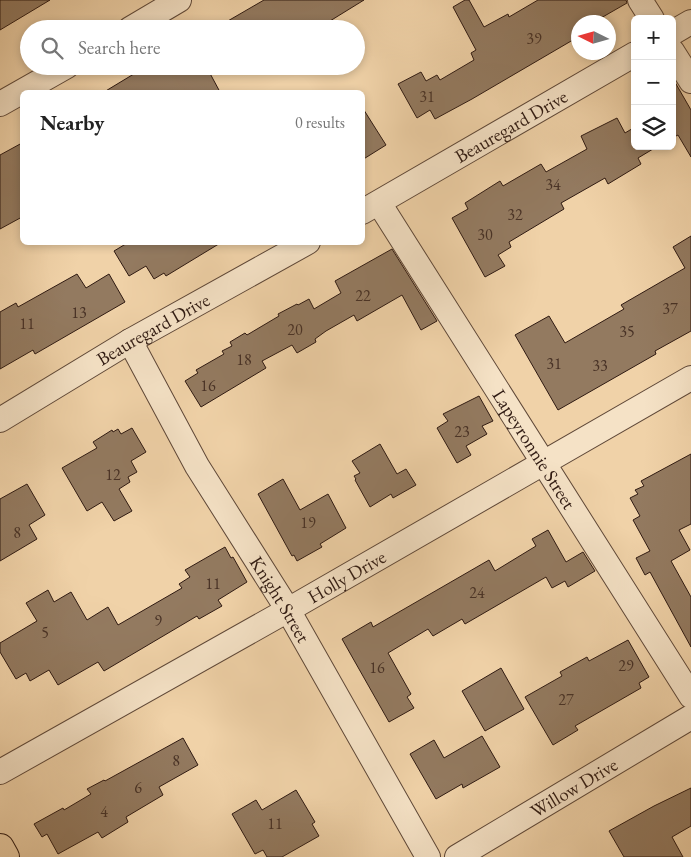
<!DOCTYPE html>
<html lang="en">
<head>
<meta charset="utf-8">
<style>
  :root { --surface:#fff; --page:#f2f2f2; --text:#222; --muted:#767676; --line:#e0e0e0 }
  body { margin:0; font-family:"EB Garamond",serif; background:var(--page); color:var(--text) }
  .controls { position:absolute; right:15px; top:15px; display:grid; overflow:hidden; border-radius:8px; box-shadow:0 2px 8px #0003 }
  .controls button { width:45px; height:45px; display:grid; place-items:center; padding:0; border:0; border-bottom:1px solid var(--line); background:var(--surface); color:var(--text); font:25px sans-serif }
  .compass { position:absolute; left:571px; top:15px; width:45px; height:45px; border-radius:50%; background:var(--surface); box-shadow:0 2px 8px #0003; rotate:275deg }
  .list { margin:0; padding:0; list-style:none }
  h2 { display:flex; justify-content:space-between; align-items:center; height:65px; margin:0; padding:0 20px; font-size:21px }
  h2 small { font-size:16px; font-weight:400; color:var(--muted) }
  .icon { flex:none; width:28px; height:28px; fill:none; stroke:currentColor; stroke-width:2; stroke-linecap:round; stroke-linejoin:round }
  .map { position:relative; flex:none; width:691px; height:857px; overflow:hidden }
  .search { position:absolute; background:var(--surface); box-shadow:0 2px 8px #0003; left:20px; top:20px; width:345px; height:55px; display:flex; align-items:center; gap:12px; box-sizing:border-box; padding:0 18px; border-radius:28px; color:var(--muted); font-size:19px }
  .panel { position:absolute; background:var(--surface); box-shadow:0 2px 8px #0003; left:20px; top:90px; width:345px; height:155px; border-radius:8px }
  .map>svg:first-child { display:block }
  .building { fill:#937a60; stroke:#2f1a12 }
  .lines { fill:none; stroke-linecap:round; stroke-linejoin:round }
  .minor-casing { stroke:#5f4838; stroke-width:26 }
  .major-casing { stroke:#2f1a12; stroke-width:30 }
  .minor { stroke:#f5e2c6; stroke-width:24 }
  .major { stroke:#f0d2a8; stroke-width:28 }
  .labels { text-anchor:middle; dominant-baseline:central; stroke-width:4; stroke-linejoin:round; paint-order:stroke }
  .number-label { font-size:16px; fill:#483226 }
  .street-label { font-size:19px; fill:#2f1a12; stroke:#f5e2c6 }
</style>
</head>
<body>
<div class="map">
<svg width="691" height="857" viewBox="0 0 691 857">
  <rect width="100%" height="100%" fill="#f0d2a8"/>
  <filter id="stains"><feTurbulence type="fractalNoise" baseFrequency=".004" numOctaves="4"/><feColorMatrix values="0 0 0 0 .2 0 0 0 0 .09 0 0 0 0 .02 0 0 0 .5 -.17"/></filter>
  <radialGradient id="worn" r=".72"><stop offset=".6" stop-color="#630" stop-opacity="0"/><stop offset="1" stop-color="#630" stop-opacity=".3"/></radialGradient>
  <!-- building -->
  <path class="building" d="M0,0H50L0,30Z
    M264,0H364L317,29H214Z
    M465,0H469L484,27L508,14L509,17L538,0H626L627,3L594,22H578V37L472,99L435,119L430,110L417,118L398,84L421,72L426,81L437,75L440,80L474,60L471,53L476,50L453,7Z
    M147,66H206L220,92H104Z
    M672,77L691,110V157L678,135L672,138Z
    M362,107L386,145L362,160Z
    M617,118L625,133L635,127V146H658L638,158L641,164L608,184L605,178L561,203L564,209L509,242L511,247L498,255L505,266L485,277L452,218L468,209L465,203L500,181L503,186L541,164L546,172L587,149L581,136Z
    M22,143V217L0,229V155Z
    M691,236V331L655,351L656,354L558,410L515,335L549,316L565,343L624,309L621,305L685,268L673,247Z
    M129,242H222L166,276L164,273L154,279L146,266L129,276L114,251Z
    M392,249L437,321L421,330L402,295L357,321L354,315L326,331L315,339L316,342L297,353L292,345L262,361L266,368L201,407L185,381L198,373L196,370L224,354L222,351L232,346L230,342L245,333L247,335L279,316L278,314L297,304L298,305L309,299L314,309L341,293L335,281Z
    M77,274L86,288L109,274L125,302L35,354L33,350L0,369V312L16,303L18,307Z
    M479,396L493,421L482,426L487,434L466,446L471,455L457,463L437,428L448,421L443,414Z
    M132,428L146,452L131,461L137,472L128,477L130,482L119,489L132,511L114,521L102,502L87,511L62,468L97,448L93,442L112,430L113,432L118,429L121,434Z
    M380,444L397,474L406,469L416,485L393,498L391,494L370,507L355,480L356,479L354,476L360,473L352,461Z
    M691,454V524L679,530L690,550L671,561L691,597V647L650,572L645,575L636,558L650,551L633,520L640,516L630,498L638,494L635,490L644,486L641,481Z
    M283,479L300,510L328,494L346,528L320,544L322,547L297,561L294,555L292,556L258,494Z
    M27,484L45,515L29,525L37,539L0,561V499Z
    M548,530L566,562L583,552L595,571L568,587L565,581L552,588L546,577L465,624L462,619L433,636L428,629L388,653L411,694L407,697L414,708L389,722L342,639L371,622L373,627L489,560L495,571L536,546L532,539Z
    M225,547L231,558L233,557L247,582L218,600L222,606L199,619L197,616L104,671L98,662L58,685L49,670L30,681L26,673L16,679L0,652V643L37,621L26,603L48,590L54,602L71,592L87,620L108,607L118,625L182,588L179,584L190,577L185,570Z
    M628,640L649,677L639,683L641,688L575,726L578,730L553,745L525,697L562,676L560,672L587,657L589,661Z
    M501,668L524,709L485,731L462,691Z
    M482,736L500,767L463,788L462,784L436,799L410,754L434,740L444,758Z
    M183,738L198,765L159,787L163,795L126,817L128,822L102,838L98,832L58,854L47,834L42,837L34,824L63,808L64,810L91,794L87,789L104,780L105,781Z
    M691,788V826L672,837L683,857H624L609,831L654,806Z
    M296,790L315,822L312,824L319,836L282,857H267L263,850L255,854L232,814L256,800L262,810Z"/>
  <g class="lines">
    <!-- minor casing -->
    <g class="minor-casing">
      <g id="minor">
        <path d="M640,0L652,19"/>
        <path d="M130,29L179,0"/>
        <path d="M672,33L691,22"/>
        <path d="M672,51L691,81"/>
        <path d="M0,104L67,66"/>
        <path id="s1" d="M379,203L691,696"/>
        <path id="s2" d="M362,212L635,54"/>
        <path id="s3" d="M130,341L197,466L288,610L428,857"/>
        <path id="s4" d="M0,420L130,341L308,242"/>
        <path id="s5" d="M0,772L288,610L691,378"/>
        <path id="s6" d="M457,857L691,717"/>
      </g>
    </g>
    <!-- major casing -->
    <g class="major-casing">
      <path id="major" d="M0,848L5,857"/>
    </g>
    <!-- minor -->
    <use href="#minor" class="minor"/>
    <!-- major -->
    <use href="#major" class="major"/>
  </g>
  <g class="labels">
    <!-- number labels -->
    <g class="number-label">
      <text x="534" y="38">39</text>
      <text x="427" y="96">31</text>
      <text x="553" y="184">34</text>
      <text x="515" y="214">32</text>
      <text x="485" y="234">30</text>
      <text x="363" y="295">22</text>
      <text x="670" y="308">37</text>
      <text x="79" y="312">13</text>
      <text x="27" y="323">11</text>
      <text x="295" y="329">20</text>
      <text x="627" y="331">35</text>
      <text x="244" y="359">18</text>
      <text x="554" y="363">31</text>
      <text x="600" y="365">33</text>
      <text x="208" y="385">16</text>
      <text x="462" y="431">23</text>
      <text x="113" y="474">12</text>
      <text x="308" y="522">19</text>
      <text x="17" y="532">8</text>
      <text x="213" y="583">11</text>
      <text x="477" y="592">24</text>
      <text x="158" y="620">9</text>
      <text x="45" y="632">5</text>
      <text x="626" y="665">29</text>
      <text x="377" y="667">16</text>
      <text x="566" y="699">27</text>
      <text x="176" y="760">8</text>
      <text x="138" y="787">6</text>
      <text x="104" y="811">4</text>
      <text x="275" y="823">11</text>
    </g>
    <!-- street labels -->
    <g class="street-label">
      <text stroke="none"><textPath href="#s2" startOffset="172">Beauregard Drive</textPath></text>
      <text stroke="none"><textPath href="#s4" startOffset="178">Beauregard Drive</textPath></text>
      <text stroke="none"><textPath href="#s1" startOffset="291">Lapeyronnie Street</textPath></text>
      <text stroke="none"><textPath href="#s5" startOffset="398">Holly Drive</textPath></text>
      <text stroke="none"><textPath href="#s3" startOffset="299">Knight Street</textPath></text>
      <text stroke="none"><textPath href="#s6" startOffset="136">Willow Drive</textPath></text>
    </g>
  </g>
  <rect width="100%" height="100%" filter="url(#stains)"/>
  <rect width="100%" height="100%" fill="url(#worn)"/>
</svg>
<div class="controls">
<button>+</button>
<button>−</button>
<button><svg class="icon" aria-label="layers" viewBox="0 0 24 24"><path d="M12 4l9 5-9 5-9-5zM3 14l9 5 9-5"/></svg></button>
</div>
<svg class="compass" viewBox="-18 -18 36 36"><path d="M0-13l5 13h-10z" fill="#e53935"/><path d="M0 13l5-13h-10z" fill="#767676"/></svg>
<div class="search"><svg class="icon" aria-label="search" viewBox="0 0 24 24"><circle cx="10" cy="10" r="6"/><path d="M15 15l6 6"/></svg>Search here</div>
<section class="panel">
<h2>Nearby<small>0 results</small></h2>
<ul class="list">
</ul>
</section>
</div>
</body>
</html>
